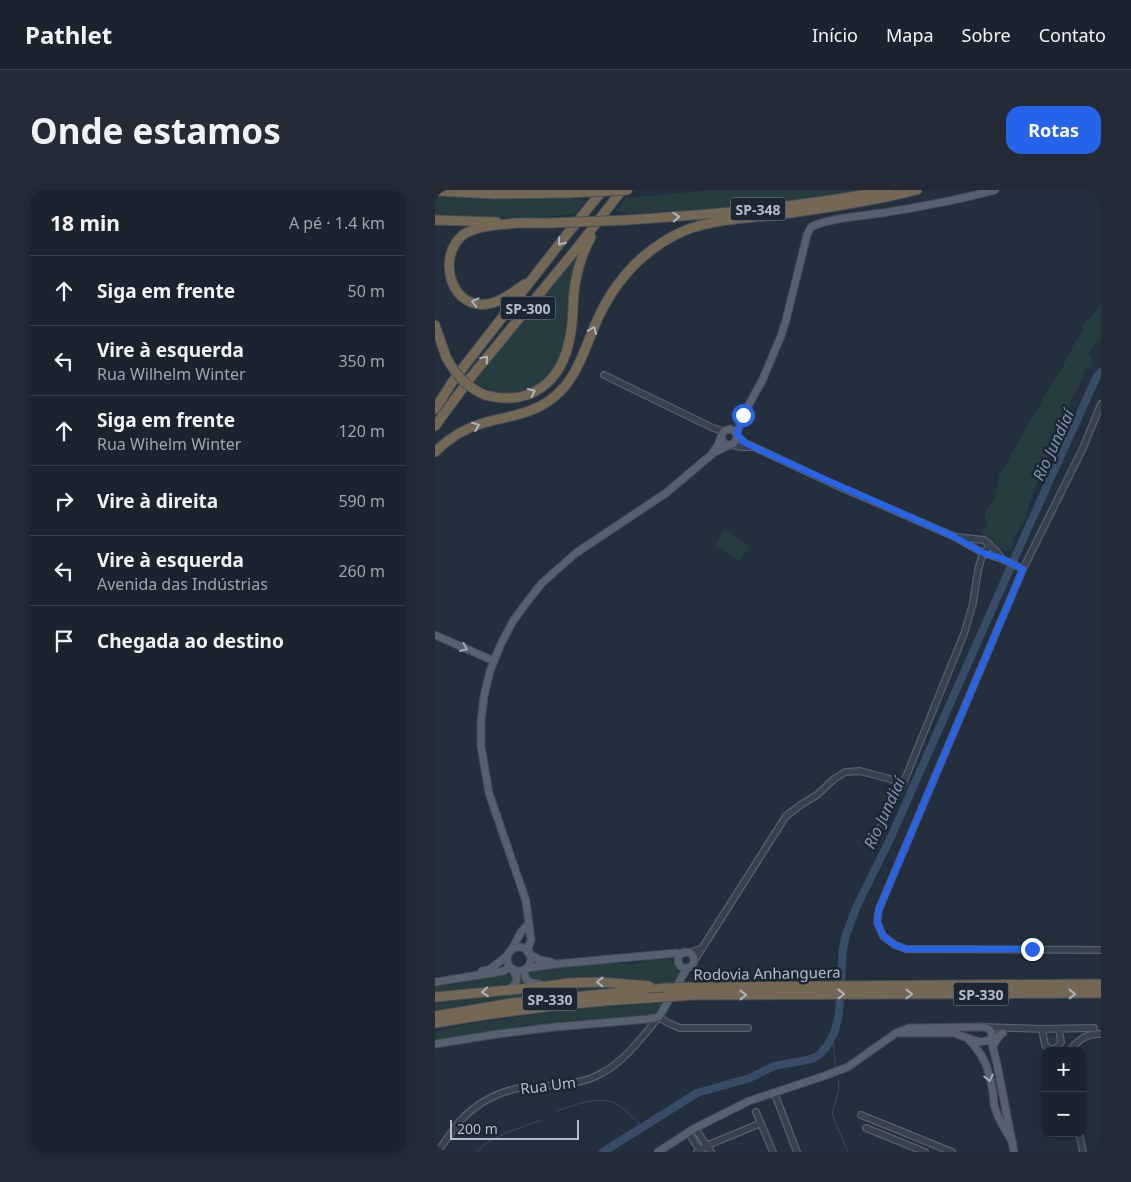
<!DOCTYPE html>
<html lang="pt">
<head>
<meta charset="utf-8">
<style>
  :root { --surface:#1b232e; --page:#242b36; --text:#f1f3f6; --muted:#a0a4aa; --line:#39404a; --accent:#2563eb }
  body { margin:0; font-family:"Noto Sans",sans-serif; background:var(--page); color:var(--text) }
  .controls { position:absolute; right:15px; bottom:15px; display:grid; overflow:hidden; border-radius:10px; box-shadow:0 2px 8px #0003 }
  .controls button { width:45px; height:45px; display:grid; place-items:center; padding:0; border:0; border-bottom:1px solid var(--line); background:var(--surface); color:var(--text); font:25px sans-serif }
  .scale { position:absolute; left:15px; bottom:12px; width:129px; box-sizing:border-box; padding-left:5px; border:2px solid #b4bcc9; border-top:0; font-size:14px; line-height:18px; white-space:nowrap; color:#b4bcc9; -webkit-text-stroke:4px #1d2633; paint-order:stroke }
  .stop { position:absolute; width:15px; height:15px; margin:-11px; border:4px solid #2563eb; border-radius:50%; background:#fff }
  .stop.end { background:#2563eb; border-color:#fff; box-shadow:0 1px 5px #0008 }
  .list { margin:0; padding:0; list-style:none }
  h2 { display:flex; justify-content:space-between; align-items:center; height:65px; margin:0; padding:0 20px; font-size:21px }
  h2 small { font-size:16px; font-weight:400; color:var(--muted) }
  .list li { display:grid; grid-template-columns:32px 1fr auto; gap:15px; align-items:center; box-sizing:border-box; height:70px; padding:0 20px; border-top:1px solid var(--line) }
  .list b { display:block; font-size:19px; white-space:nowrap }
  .list p { margin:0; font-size:16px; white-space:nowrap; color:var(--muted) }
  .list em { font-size:16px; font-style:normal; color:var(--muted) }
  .icon { flex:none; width:28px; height:28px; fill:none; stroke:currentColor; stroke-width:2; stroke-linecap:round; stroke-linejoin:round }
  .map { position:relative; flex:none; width:666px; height:962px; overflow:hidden; border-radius:15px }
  header { display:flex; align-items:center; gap:30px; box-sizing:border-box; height:70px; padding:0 25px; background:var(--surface); border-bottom:1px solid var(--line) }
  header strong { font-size:24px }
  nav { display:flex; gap:28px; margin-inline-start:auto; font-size:18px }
  .intro { display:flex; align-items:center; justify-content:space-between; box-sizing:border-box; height:120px; padding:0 30px }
  h1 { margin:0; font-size:35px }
  .button { padding:12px 22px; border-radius:15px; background:var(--accent); color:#fff; font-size:18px; font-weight:700 }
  main { display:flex; gap:30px; padding:0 30px }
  aside { flex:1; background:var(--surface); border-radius:15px; box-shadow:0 2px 8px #0003 }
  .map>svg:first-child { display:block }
  .green { fill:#263c3f }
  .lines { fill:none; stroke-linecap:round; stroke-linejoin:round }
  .stream { stroke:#394c67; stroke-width:1 }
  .river { stroke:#394c67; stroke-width:8 }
  .minor-casing { stroke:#565f6c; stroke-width:8 }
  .major-casing { stroke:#414a57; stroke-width:9 }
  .highway-casing { stroke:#434c59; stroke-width:11 }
  .minor { stroke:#38414e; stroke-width:5.5 }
  .major { stroke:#56606e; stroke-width:7 }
  .highway { stroke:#746855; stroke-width:9 }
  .highway-bridge-casing { stroke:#434c59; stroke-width:11; stroke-linecap:butt }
  .highway-bridge { stroke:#746855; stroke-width:9 }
  .oneway { stroke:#aeb4bd }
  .oneway2 { stroke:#a1aab7 }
  .route { stroke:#2563eb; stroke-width:6 }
  .labels { text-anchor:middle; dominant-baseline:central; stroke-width:5; stroke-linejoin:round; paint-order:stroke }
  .shield { fill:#1d2633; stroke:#878f9c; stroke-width:1 }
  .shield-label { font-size:14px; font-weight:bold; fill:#b4bcc9 }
  .street-label { font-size:15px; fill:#b4bcc9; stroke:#1d2633 }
  .water-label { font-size:16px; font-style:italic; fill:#7c92b1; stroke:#1d2633 }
</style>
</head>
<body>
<header>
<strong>Pathlet</strong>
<nav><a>Início</a><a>Mapa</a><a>Sobre</a><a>Contato</a></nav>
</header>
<div class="intro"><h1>Onde estamos</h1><a class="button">Rotas</a></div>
<main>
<aside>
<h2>18 min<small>A pé · 1.4 km</small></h2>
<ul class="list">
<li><svg class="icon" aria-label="ahead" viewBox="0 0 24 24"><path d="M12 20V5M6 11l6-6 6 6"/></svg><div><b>Siga em frente</b></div><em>50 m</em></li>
<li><svg class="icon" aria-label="left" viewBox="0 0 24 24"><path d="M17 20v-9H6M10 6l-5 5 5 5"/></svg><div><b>Vire à esquerda</b><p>Rua Wilhelm Winter</p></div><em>350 m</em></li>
<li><svg class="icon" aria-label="ahead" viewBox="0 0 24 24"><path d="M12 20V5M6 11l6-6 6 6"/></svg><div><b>Siga em frente</b><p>Rua Wihelm Winter</p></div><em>120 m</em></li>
<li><svg class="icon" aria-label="right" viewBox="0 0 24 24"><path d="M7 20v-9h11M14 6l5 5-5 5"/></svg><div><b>Vire à direita</b></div><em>590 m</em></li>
<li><svg class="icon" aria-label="left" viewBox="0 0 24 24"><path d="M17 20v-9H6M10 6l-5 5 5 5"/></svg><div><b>Vire à esquerda</b><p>Avenida das Indústrias</p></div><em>260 m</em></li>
<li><svg class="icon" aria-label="arrive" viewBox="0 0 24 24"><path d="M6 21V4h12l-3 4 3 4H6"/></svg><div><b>Chegada ao destino</b></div></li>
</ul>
</aside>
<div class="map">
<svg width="666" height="962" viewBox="0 0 666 962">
  <rect width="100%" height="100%" fill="#242f3e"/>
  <!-- green -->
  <path class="green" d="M279,0H431L353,12L296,18L191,24L181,21L191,8Z
    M0,7L130,8L151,10L141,23L102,28L0,25Z
    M151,55L135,139L119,185L88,203L73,204L57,201L45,196L39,191Z
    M666,113V152C658,154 657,156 654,163L657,169L658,176L650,180L645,194L638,205L634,219L631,223L628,242L617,262L608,273L603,290L594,314L591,329L585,335L584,341L579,347V354L576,359L571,361C562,358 553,350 547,342L551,336L550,327L551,321L560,309L564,286L612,202V200C624,187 630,171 638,156C641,150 646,145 649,140L646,137L663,119Z
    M289,340L315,356L305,372L280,355Z
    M231,769C242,772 246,782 243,792L223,794L108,793C103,792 96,793 94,786L98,781L102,779L183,773C195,777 199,773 211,771C217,770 224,770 231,769Z
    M69,784L76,785L80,789L75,796L0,804V796C10,796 20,797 29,791Z
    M158,795L189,798L99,807L0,822V811Z
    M230,813L222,824L219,825L107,836C97,833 87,833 78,840L21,847L0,851V841L37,833L105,824L159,818Z
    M611.5 851a5.5 5.5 0 1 1 11 0a5.5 5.5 0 1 1-11 0Z"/>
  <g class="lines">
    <!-- stream -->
    <path class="stream" d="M400,841L398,851L401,879
      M403,888L404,898L397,924L413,962
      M122,921C138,915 160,907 177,912C188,916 199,929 208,937
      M42,962L53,952L71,943L106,930"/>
    <!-- river -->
    <path class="river" d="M168,962L262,903L315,888L339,876L377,869L384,865L392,856L400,841L404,823L408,758L411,745L421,718L456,647L589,347L662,186L666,182"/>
    <!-- minor casing -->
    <g class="minor-casing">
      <path id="minor" d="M169,185L278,238L289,241
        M666,214L648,258L588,379L444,719L442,732L448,746L460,755L471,759L666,760
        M302,245L310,253L319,257L396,293L518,346L548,363L567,369L588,379
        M296,255L306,257H317
        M522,347L549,350L561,361L567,369
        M437,653L468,594L529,444L538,413L543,380L548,363L552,359L554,354
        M252,763L266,759
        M259,771L351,626L367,614L382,605L399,589L410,582L425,581L455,589L468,594
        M549,837L607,839L659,838
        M607,839L610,855C615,861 622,860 626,852L624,839
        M635,861C642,850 653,843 666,844
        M339,902L362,962
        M321,922L338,962
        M426,925L517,962
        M260,938L276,962
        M431,938L490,962
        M253,942L266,962
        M644,943L648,962
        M2,962C10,952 17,941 25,931C41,914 62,902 85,898C93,897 103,897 111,896C131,894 150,893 167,883C191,870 207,847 224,827L233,833L245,838H313
        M262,962L271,956L326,933"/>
    </g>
    <!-- major casing -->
    <g class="major-casing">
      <path id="major" d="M302,244L308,225L327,191L346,146L351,130L372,45L376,37C394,28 427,26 447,23C485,17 523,10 560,0
        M278,263L299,253C304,248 302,241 295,239L289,241L286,246L288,253L293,255
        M0,445L59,471
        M72 769a12 12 0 1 1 24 0a12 12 0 1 1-24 0Z
        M77,759L86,742L94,733
        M92,761L96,750L91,711L54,603L46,556V531L49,506L55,481L65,456L78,431L92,412L107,393L141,363L231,303L276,265L283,255L286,247
        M243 770a8 8 0 1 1 16 0a8 8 0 1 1-16 0Z
        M94,764L105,770L116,772
        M92,778L121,774L242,763L246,764
        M90,780C89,792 94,793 105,794
        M47,781L55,779L72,766
        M0,792L69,781L75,777
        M74,799C83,793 84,789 77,779
        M556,849L562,874L579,962
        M534,850C550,866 554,880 558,903C559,908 558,913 560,918C563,930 572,942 578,953
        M0,854L63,844L120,837L214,829L224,827L252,778
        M558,856L564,846L568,843
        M223,962L260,938L314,911L389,886L413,877L461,843L474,838L549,837C555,839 557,841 557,847L554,850L546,852L538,850L519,843H461"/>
    </g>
    <!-- highway casing -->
    <g class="highway-casing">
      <path id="highway" d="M0,1L61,4L134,3
        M0,30L62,32
        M192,30C280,24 367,17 454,0
        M78,33H116
        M82,33C65,35 44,35 29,44C0,66 16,124 57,113C69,110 80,101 90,94
        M0,135L11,167
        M50,205C96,217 127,192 135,147C139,130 137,112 140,94C143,78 148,61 156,47
        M0,219L20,188L133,43L168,0
        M0,236L36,187L142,58L187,0
        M0,262C13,249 31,238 48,233C73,226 99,224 119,207C144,187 151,153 164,126C171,111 180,97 191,84C206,66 229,49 251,40C280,29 317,28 348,24C393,18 438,11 482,0
        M260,797L666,794
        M259,805L666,803
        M0,807L106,797L134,793L166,792L214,796
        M0,826L77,813L231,798
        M0,833C71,821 142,812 214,808"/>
    </g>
    <!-- minor -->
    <use href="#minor" class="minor"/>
    <!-- major -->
    <use href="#major" class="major"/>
    <!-- highway -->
    <use href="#highway" class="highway"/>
    <!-- highway-bridge casing -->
    <g class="highway-bridge-casing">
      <path id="highway-bridge" d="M134,3L193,0
        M116,33L192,30
        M11,167C22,186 30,196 50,205
        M231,798L260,797
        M214,808L259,805"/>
    </g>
    <!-- highway-bridge -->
    <use href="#highway-bridge" class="highway-bridge"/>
  </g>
  <!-- one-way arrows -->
  <defs><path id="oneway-chevron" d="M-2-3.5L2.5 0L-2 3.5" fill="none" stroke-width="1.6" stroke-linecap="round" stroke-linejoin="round" transform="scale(1.25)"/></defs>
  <g class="oneway">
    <use href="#oneway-chevron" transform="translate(241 27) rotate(-3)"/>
    <use href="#oneway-chevron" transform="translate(126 52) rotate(128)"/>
    <use href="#oneway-chevron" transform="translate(40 112) rotate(-166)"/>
    <use href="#oneway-chevron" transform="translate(158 140) rotate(-68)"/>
    <use href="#oneway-chevron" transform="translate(50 169) rotate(-50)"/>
    <use href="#oneway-chevron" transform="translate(97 202) rotate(-25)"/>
    <use href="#oneway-chevron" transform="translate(41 236) rotate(-21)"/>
    <use href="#oneway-chevron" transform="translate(165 792) rotate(-180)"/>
    <use href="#oneway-chevron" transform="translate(50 802) rotate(175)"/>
    <use href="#oneway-chevron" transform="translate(406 804) rotate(-1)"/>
    <use href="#oneway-chevron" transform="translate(474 804)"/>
    <use href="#oneway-chevron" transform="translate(637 804) rotate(-1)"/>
    <use href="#oneway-chevron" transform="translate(308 805)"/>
  </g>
  <g class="oneway2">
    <use href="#oneway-chevron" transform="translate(29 458) rotate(24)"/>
    <use href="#oneway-chevron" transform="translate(554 888) rotate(77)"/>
  </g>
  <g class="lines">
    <!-- route -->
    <path class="route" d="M308,225L302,244L310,253L396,292L518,346L548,363L566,368L588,379L444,719L442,732L448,746L460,755L471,759H597"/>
  </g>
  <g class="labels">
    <!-- shield labels -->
    <g class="shield">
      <rect x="295.5" y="7.5" width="55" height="23" rx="4"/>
      <rect x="65.5" y="106.5" width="55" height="23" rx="4"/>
      <rect x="518.5" y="792.5" width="55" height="23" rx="4"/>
      <rect x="87.5" y="797.5" width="55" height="23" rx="4"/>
    </g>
    <g class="shield-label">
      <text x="323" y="19">SP-348</text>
      <text x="93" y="118">SP-300</text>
      <text x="546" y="804">SP-330</text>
      <text x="115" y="809">SP-330</text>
    </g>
    <!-- street labels -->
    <g class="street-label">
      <text transform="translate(332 783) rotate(-1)">Rodovia Anhanguera</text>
      <text transform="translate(113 895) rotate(-7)">Rua Um</text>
    </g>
    <!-- water labels -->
    <g class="water-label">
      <text transform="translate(618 255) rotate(-65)">Rio Jundiaí</text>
      <text transform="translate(449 623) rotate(-65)">Rio Jundiaí</text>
    </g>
  </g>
</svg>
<div class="controls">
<button>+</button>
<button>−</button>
</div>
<div class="scale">200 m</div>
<div class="stop" style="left:308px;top:225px"></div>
<div class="stop end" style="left:597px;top:759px"></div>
</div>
</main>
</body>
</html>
